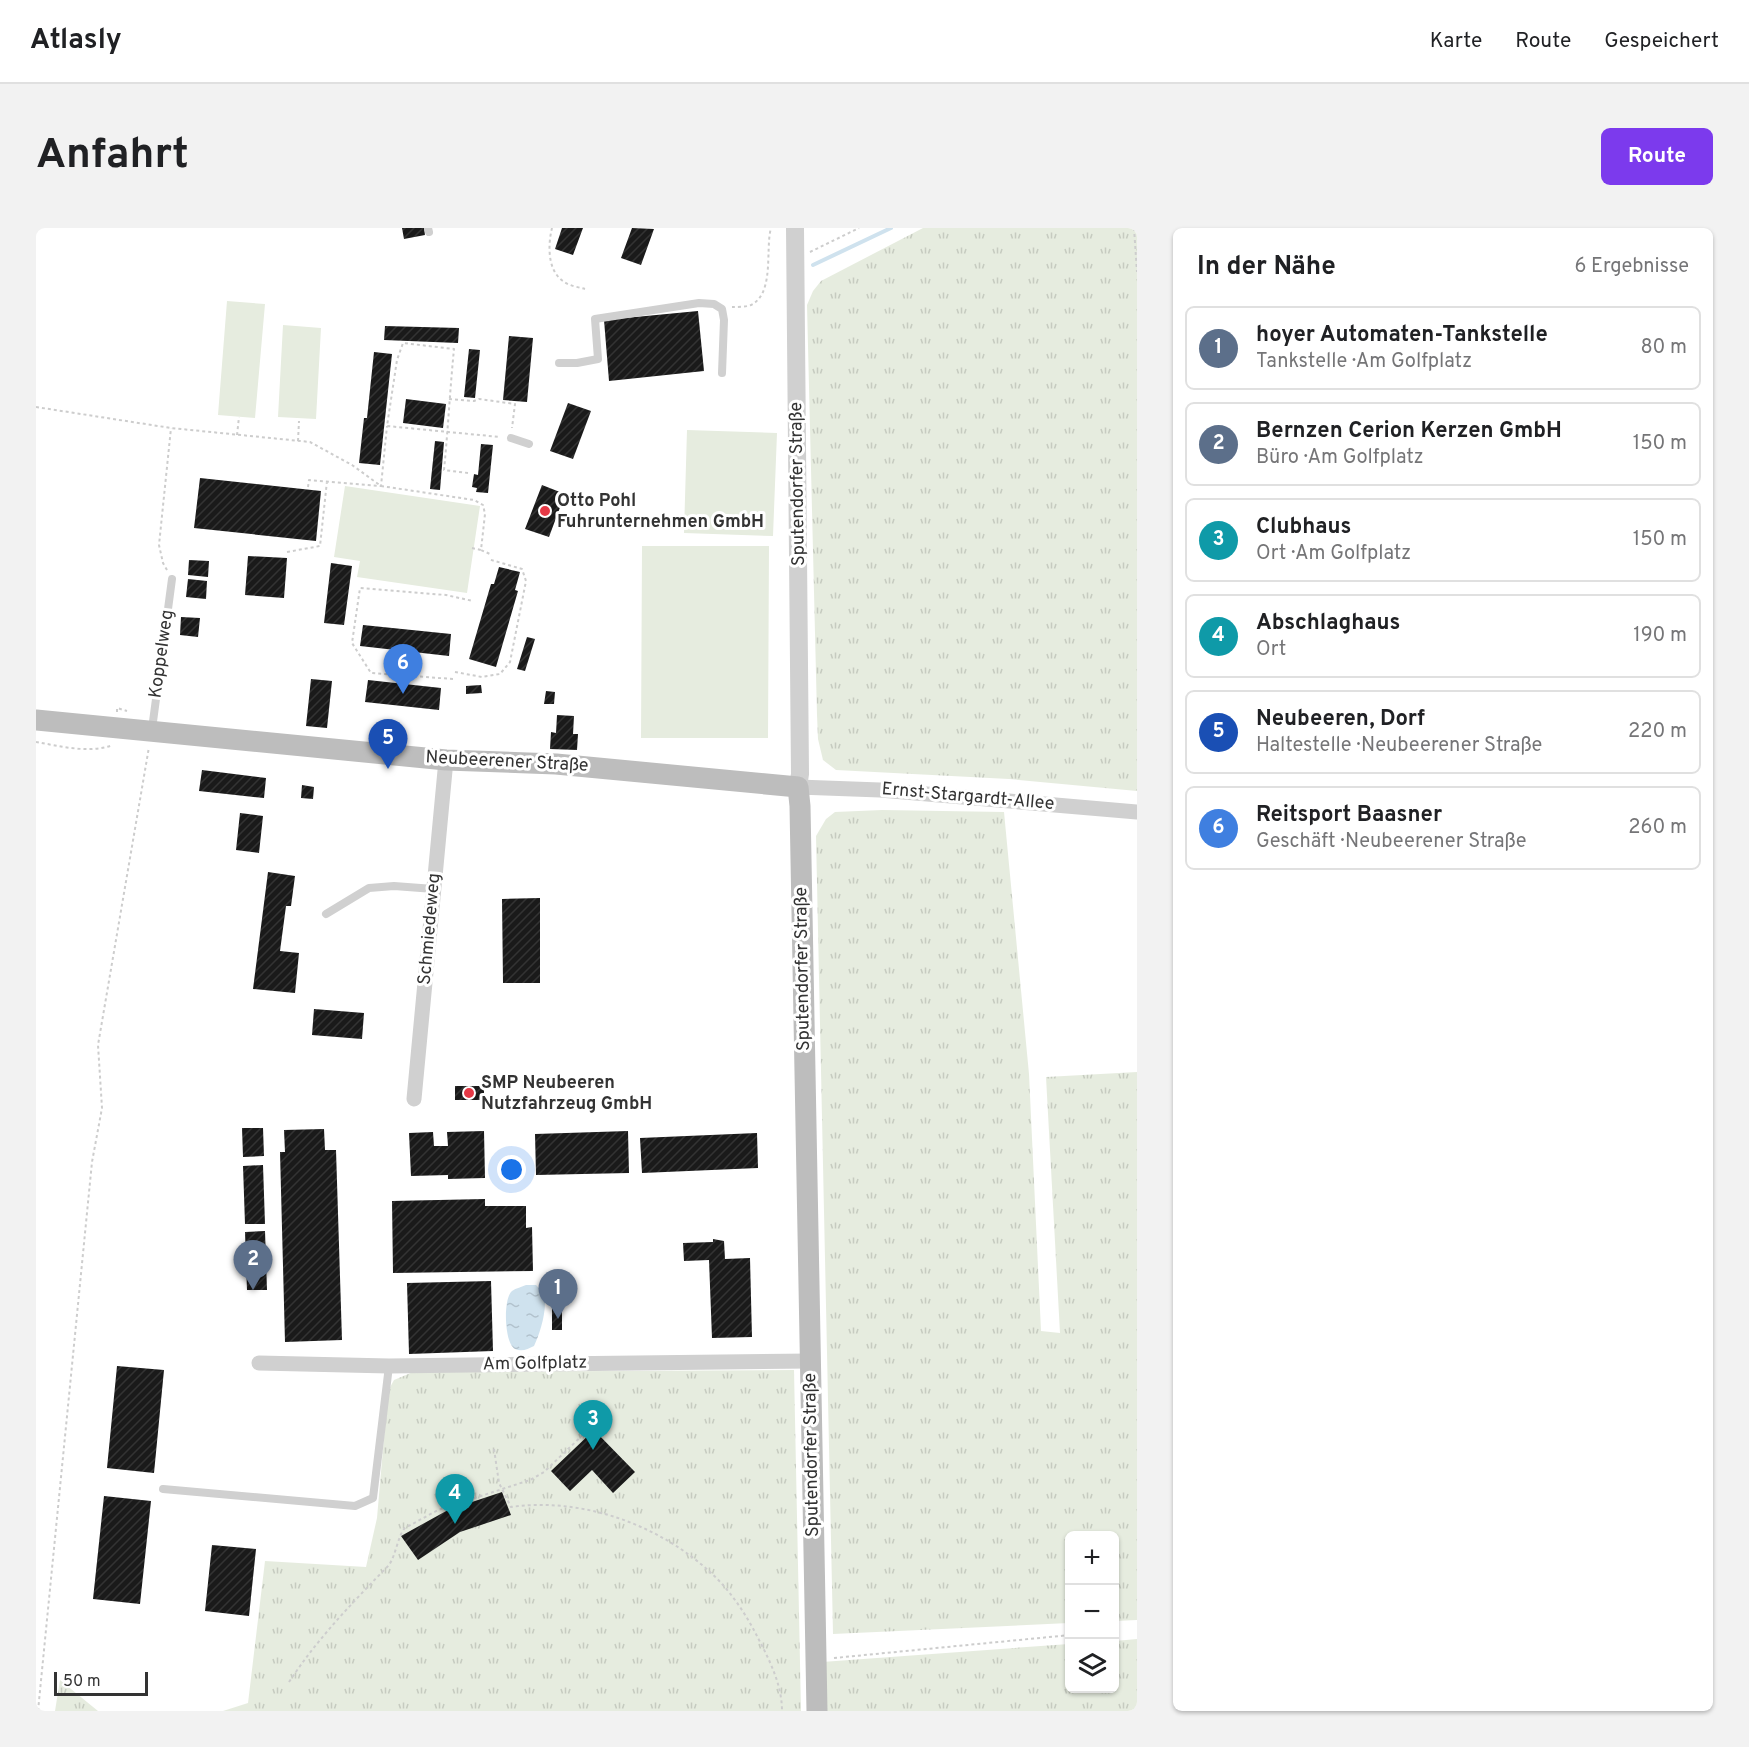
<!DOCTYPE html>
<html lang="de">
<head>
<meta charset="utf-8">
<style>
  :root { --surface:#fff; --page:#f2f2f2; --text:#202124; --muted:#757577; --line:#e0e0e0; --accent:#7c3aed }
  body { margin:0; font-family:Overpass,sans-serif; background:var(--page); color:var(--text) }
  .controls { position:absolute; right:18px; bottom:18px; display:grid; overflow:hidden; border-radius:9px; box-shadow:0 2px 4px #0004 }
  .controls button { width:54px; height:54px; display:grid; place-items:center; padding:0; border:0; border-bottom:2px solid var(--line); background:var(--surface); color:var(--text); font:30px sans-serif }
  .scale { position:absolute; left:18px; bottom:15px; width:94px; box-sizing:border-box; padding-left:6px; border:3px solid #333; border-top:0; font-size:16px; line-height:21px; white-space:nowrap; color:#333; -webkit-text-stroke:4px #fff; paint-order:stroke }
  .you { position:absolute; left:476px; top:942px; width:21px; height:21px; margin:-15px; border:4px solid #fff; border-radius:50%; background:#1a73e8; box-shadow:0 0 0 9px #1a73e833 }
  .badge { display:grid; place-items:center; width:39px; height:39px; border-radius:50%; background:var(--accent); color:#fff; font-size:20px; font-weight:700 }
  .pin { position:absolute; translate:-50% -50px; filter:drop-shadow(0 2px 3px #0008) }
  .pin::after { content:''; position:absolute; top:32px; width:21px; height:18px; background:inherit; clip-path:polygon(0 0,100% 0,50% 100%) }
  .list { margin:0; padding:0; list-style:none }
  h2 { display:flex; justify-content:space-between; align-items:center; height:78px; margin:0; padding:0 24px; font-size:26px }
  h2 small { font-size:20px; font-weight:400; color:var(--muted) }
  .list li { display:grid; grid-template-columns:39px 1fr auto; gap:18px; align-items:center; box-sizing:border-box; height:84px; margin:0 12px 12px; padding:0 12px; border:2px solid var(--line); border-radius:9px }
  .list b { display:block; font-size:22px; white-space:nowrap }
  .list p { margin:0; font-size:20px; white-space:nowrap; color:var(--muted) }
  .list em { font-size:20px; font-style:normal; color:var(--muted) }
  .icon { flex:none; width:33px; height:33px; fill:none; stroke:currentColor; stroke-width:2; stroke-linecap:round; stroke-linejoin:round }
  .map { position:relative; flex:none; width:1101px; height:1483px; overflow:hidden; border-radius:9px }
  header { display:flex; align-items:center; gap:36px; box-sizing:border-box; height:84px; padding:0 30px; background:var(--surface); border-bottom:2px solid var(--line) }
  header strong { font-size:28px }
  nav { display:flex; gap:33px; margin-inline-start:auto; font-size:21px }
  .intro { display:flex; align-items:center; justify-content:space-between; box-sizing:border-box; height:144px; padding:0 36px }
  h1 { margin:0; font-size:42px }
  .button { padding:15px 27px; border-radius:9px; background:var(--accent); color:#fff; font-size:21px; font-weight:700 }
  main { display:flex; gap:36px; padding:0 36px }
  aside { flex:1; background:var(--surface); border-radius:9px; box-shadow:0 2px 4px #0004 }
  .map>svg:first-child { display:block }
  .grass { fill:url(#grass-tufts) }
  .pitch { fill:#e6ecdf }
  .water { fill:url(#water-ripples) }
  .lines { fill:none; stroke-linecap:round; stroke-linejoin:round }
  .stream { stroke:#cfe2ee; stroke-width:4 }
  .building { fill:url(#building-hatch) }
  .path { stroke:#cdcdcd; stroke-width:2; stroke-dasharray:3 3; stroke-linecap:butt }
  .service { stroke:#d0d0d0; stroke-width:8 }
  .minor { stroke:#d0d0d0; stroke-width:15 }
  .tertiary { stroke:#d0d0d0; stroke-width:18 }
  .secondary { stroke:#bdbdbd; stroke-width:21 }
  .poi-dot { fill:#e63946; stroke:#fff; stroke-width:2 }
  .labels { text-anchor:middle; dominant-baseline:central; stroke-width:6; stroke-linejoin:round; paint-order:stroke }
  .street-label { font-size:18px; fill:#333; stroke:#fff }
  .poi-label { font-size:18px; font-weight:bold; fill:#333; stroke:#fff; text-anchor:start }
</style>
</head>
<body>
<header>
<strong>Atlasly</strong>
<nav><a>Karte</a><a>Route</a><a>Gespeichert</a></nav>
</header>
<div class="intro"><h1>Anfahrt</h1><a class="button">Route</a></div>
<main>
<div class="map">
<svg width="1101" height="1483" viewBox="0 0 1101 1483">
  <defs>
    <pattern id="grass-tufts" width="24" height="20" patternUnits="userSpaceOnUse" patternTransform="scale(1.5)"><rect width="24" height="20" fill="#e6ecdf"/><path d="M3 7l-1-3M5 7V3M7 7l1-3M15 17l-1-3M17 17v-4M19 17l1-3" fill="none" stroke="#c6cbc0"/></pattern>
    <pattern id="water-ripples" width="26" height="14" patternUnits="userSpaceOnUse" patternTransform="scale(1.5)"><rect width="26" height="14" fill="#cfe2ee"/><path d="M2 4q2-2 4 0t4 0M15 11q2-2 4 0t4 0" fill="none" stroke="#b2c2cd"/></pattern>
    <pattern id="building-hatch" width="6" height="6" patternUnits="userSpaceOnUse" patternTransform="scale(1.5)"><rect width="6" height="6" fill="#1a1a1a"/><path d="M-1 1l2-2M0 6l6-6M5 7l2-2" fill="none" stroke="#333"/></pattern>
  </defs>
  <rect width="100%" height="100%" fill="#fff"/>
  <!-- grass -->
  <path class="grass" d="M887,0H1101V563L973,551L800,542L787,532L782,511L781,487L771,77L777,63L785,53Z
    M846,582L968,584L993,846L1005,1103L1024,1105L1010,849L1101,844V1392L1079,1393L1078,1308H1034L1033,1395L797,1406L780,608L790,591L799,584Z
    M758,1142L765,1483H187L212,1475L229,1333L330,1339L341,1290L352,1163L358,1152L377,1144Z
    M1101,1411V1483H786V1434L1033,1416L1034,1460H1078L1079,1413Z
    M24,1452L62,1483H19Z"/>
  <!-- pitch -->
  <path class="pitch" d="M191,73L229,76L219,190L182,187Z
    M247,97L285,100L280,191L242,189Z
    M651,202L741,205L737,308L648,305Z
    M309,258L444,278L431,365L321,349L324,333L298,329Z
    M606,318H733L732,510H605Z"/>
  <!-- water -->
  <path class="water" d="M490,1057H500C501,1058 506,1063 507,1064C513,1077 504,1106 498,1118C492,1121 486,1124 479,1121C468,1115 467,1070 476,1063C480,1060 486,1059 490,1057Z"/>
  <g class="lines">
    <!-- stream -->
    <path class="stream" d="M777,37L855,0"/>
  </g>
  <!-- building -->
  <path class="building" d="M366,0H388L389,7L368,11Z
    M526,0H547L537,27L519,21Z
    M596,0L618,1L605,37L585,30Z
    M662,83L668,143L573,153L568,92Z
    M349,98L423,100L422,115L348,112Z
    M473,108L497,110L491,174L467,172Z
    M433,121L444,122L439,170L428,169Z
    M338,124L356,126L344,237L323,235L328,190H331Z
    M370,171L410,176L407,200L367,195Z
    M532,175L555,183L537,231L514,223Z
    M399,213L408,214L404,262L394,261Z
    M445,216L457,217L452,265L440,264L441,260L436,259L438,246L442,247Z
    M164,250L285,263L280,313L158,300Z
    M506,257L529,266L513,309L489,301Z
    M212,328L251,330L248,370L209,367Z
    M153,332L173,333L172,349L152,347Z
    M295,335L316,338L308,397L288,395Z
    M463,339L484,344L479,362L482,363L460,439L433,431L455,356H458Z
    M152,351L171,353L170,371L150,369Z
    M145,389L164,390L162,409L144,407Z
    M327,397L415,406L413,428L324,418Z
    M491,409L499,411L489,443L481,441Z
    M275,451L296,453L291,500L270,498Z
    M332,452L405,460L403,482L329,474Z
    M445,457L446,465L430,466V458Z
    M510,463L519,464L518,476H508Z
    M521,487L538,488L537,506H542L541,522L514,521L515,504L520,505Z
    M349,497L361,498L360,511L347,509Z
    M166,542L230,550L228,570L163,563Z
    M266,557L278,559L277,571L265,570Z
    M204,585L227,588L223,625L200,622Z
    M232,644L259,648L255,678H250L244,723L263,725L259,765L217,761Z
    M504,670V755H467L466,671Z
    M278,781L328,785L326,811L276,807Z
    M419,858H448V872H419Z
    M206,900H227L228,928L207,929Z
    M288,901L289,922H300L306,1112L249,1114L244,924H249L248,902Z
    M448,903L449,950L412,951V947L375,948L373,905L397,904L398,918H412L411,904Z
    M592,903L593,945L500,947L499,906Z
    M721,905L722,940L606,945L604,910Z
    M227,937L229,996H209L207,938Z
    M449,971V978H490V1000L496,999L497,1043L357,1045L356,973Z
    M229,1003L231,1062H211L209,1004Z
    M677,1011L688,1013L689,1031L714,1030L716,1109L676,1110L673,1032L648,1033L647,1015L677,1014Z
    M455,1053L457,1123L373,1126L371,1055Z
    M516,1080H526V1102H516Z
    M81,1138L128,1142L118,1245L71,1240Z
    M558,1202L599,1244L577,1265L556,1242L534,1263L515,1243Z
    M466,1264L475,1287L424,1304L382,1332L365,1308L412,1282Z
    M68,1268L115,1273L104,1376L57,1371Z
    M176,1317L220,1321L213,1388L169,1383Z"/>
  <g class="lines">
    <!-- path -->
    <path class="path" d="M516,0C512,16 511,42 527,53C533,58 542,59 549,61
      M1098,0L1101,44
      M774,24L823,0
      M696,79C702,79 710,79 715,77C739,65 729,21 735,0
      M413,171L438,173L443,171L479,176L476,200
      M0,179L135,200L274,214L316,237L345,258L438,272L447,277L449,286L445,322L454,326
      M201,207L203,189
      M262,213L263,193
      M432,245L408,242C412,202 414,161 418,121L367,115L361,132L351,198L464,209
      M272,259L273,252L345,258L351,198
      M436,320L445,322
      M251,324L284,318L291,253
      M131,342L127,335L123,317L135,200
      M419,444L446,449L464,446L474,434L490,353L486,341L452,331
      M417,451L335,445L316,415L324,360L410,367L437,373
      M81,484V480L91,483
      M0,514C24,518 53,526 77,517
      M458,1221L463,1255L475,1279C545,1269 622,1296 674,1344C694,1362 710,1386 722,1410C734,1433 746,1457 746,1483
      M798,1430L1034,1407
      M253,1454C282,1410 317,1374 353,1337C360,1327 362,1307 369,1300L402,1282L494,1252L508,1244L552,1202
      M2,1483L56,934L66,880L62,817L113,519"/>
    <!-- service -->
    <path class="service" d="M392,0L393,4
      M523,135H541L562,131L559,91L663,75L678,76L686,81L688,92L686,145
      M475,210L493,216
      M116,501L136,351
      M290,686L333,660L358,658L398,661
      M127,1261L319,1278L337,1270L353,1138"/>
    <!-- minor -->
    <path class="minor" d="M762,559L844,562L1101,584
      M378,871L410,532
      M223,1135L353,1138L774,1133"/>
    <!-- tertiary -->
    <path class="tertiary" d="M759,0L764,546L762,559"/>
    <!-- secondary -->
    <path class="secondary" d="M0,492L410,532L520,536L762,559L764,578L781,1483"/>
  </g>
  <!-- markers -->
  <g class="poi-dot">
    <circle cx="509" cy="283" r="6"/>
    <circle cx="433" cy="865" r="6"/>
  </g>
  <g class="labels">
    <!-- street labels -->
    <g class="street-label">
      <text transform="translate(762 256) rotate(-91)">Sputendorfer Straße</text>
      <text transform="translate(126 426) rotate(-82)">Koppelweg</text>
      <text transform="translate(471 534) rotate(3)">Neubeerener Straße</text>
      <text transform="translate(932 569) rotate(5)">Ernst-Stargardt-Allee</text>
      <text transform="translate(394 701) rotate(-85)">Schmiedeweg</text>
      <text transform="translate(767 741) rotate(-91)">Sputendorfer Straße</text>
      <text transform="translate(499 1136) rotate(-1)">Am Golfplatz</text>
      <text transform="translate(776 1227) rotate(-91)">Sputendorfer Straße</text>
    </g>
    <!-- poi labels -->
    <g class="poi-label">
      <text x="521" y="273">Otto Pohl<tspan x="521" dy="21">Fuhrunternehmen GmbH</tspan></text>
      <text x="445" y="855">SMP Neubeeren<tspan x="445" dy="21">Nutzfahrzeug GmbH</tspan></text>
    </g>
  </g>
</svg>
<div class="controls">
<button>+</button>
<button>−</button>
<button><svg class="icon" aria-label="layers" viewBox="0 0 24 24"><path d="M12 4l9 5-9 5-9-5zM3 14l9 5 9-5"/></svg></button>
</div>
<div class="scale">50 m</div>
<div class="you"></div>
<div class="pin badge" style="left:522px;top:1091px;background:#5c6f8a">1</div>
<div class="pin badge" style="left:217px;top:1062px;background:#5c6f8a">2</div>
<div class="pin badge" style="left:557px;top:1222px;background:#0f9aa8">3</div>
<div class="pin badge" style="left:419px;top:1296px;background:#0f9aa8">4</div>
<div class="pin badge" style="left:352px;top:541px;background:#1a4fb4">5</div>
<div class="pin badge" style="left:367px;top:466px;background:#3f7fe0">6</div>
</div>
<aside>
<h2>In der Nähe<small>6 Ergebnisse</small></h2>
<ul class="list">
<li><span class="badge" style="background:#5c6f8a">1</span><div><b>hoyer Automaten-Tankstelle</b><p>Tankstelle · Am Golfplatz</p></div><em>80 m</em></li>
<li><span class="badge" style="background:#5c6f8a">2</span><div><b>Bernzen Cerion Kerzen GmbH</b><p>Büro · Am Golfplatz</p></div><em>150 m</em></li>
<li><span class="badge" style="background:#0f9aa8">3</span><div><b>Clubhaus</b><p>Ort · Am Golfplatz</p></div><em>150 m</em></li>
<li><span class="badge" style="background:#0f9aa8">4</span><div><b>Abschlaghaus</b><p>Ort</p></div><em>190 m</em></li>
<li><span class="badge" style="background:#1a4fb4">5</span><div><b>Neubeeren, Dorf</b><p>Haltestelle · Neubeerener Straße</p></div><em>220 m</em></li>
<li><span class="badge" style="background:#3f7fe0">6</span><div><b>Reitsport Baasner</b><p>Geschäft · Neubeerener Straße</p></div><em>260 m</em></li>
</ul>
</aside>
</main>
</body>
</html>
